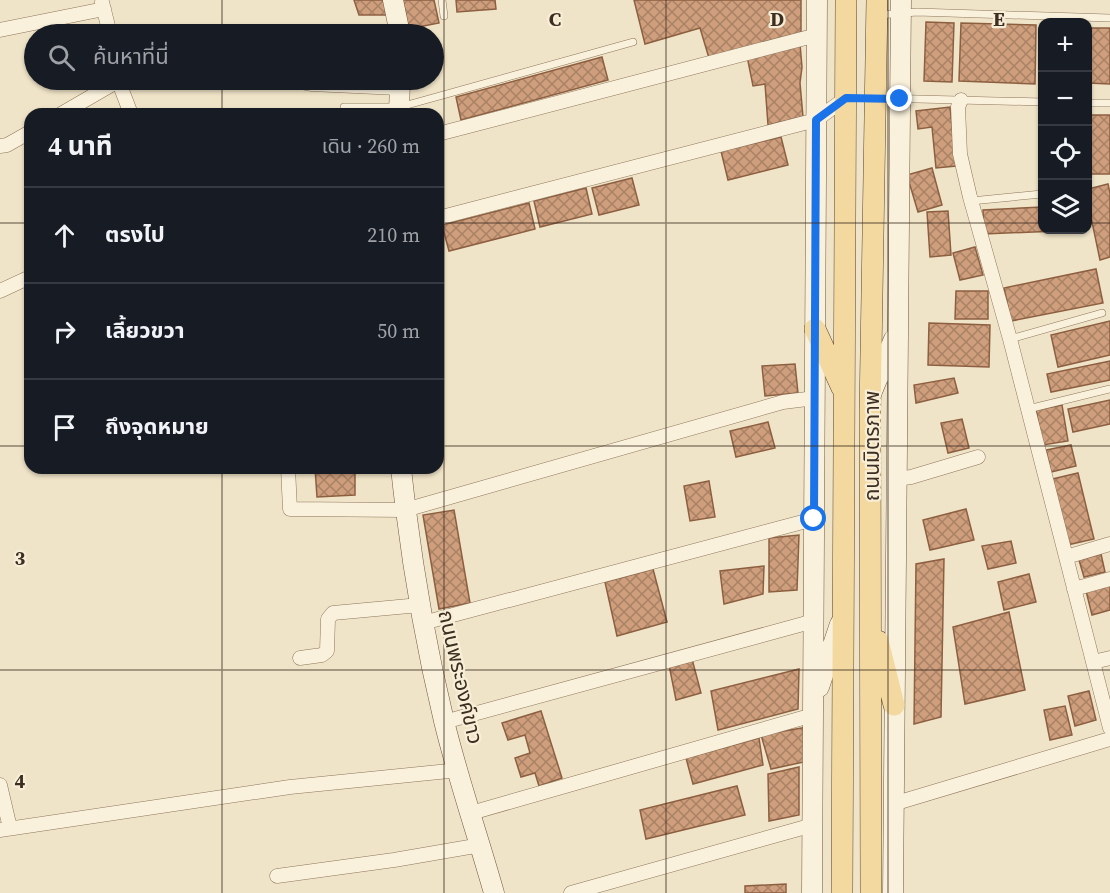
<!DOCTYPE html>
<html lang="th">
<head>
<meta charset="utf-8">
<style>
  :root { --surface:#171b24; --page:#242831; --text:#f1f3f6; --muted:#9ea1a6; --line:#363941 }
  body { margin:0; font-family:"Source Serif 4","Noto Sans Thai",serif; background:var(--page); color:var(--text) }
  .controls { position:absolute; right:18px; top:18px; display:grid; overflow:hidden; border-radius:12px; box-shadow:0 2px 4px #0004 }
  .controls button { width:54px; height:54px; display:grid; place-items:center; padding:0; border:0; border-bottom:2px solid var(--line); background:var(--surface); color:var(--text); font:30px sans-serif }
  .stop { position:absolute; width:18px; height:18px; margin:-14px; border:4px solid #1a73e8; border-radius:50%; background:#fff }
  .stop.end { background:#1a73e8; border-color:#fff; box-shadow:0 2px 6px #0008 }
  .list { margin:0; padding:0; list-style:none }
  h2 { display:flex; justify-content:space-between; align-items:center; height:78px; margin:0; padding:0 24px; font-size:26px }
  h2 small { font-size:20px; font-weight:400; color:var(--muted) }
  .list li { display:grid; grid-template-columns:39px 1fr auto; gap:18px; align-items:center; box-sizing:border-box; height:96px; padding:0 24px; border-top:2px solid var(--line) }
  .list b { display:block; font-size:22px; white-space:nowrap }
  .list em { font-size:20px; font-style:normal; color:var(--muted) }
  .icon { flex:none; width:33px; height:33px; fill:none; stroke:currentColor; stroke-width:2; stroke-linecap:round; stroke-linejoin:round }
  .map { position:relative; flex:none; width:1110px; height:893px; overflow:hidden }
  .search { position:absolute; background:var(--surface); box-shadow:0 2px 4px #0004; left:24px; top:24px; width:420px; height:66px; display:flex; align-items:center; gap:15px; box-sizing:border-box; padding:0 21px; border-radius:33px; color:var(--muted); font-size:22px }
  .panel { position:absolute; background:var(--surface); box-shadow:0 2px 4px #0004; left:24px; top:108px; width:420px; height:366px; border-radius:18px }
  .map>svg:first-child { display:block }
  .building { fill:url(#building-cross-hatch); stroke:#8d5f41; stroke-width:1.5 }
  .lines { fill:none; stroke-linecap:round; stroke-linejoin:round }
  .lane-casing { stroke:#8d765c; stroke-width:8 }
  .street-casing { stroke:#8d765c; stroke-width:15 }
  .secondary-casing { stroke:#6f573f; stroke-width:21 }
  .primary-casing { stroke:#5b4430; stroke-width:22 }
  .lane { stroke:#faf1dc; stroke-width:7 }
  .street { stroke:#faf1dc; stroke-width:14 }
  .secondary { stroke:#faf1dc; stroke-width:20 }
  .primary { stroke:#f3d9a0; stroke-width:21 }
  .route { stroke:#1a73e8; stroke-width:8 }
  .grid { fill:none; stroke:#3d2e20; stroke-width:1.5; stroke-opacity:0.55 }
  .labels { text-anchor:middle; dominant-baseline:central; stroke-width:4.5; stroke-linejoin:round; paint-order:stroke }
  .street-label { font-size:21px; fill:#3d2e20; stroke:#f7eed8 }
  .grid-label { font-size:20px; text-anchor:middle; font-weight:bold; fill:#3d2e20; stroke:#f7eed8; stroke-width:4.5; stroke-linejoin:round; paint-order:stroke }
</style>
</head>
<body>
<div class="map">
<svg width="1110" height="893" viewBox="0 0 1110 893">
  <defs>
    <pattern id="building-cross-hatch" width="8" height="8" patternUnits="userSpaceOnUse" patternTransform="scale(1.5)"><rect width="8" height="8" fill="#cf9f7d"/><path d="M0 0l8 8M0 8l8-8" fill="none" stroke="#a98266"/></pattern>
  </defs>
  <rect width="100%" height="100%" fill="#f0e4c8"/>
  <!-- building -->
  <path class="building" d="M354,0H384L389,15H359Z
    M402,0H434L439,23L408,29Z
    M456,0H495L496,9L457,12Z
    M634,0H801V35L709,58L700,28L645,44Z
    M926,22L954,23L952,82L924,81Z
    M961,23L1036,25L1035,84L959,81Z
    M1088,28H1110V84L1088,83Z
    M800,44L802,67L800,83L803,117L768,125L765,84L753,86L747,56Z
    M602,57L608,80L461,120L456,97Z
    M950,107L956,166L936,168L932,127L918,129L916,111Z
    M1088,115H1110V174H1088Z
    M781,137L788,165L728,180L721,151Z
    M932,168L942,205L918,212L907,175Z
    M632,178L639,205L599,215L592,188Z
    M1108,184L1110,193V257L1100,260L1088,203V189Z
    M586,188L592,214L540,227L534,201Z
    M529,203L535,229L449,251L442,225Z
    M1042,207V230H1081L984,234L983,210Z
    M948,211L951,255L930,257L927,212Z
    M975,247L983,275L960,280L953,253Z
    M1096,269L1103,303L1011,321L1004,288Z
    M956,291H988V319H955Z
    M1110,321V355L1058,367L1051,335Z
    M929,323L990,325L989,367L928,365Z
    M1110,361V380L1051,392L1047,374Z
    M795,364L798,393L765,396L762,366Z
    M954,378L958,393L916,403L914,385Z
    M1110,400V424L1073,432L1068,409Z
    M1062,405L1068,441L1043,445L1036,410Z
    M962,419L969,448L948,453L941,423Z
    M768,422L775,448L736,457L730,431Z
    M1071,445L1076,466L1051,472L1046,450Z
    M315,468H355V495L317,497Z
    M1078,473L1094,539L1067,545L1052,479Z
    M709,481L715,517L690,521L684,486Z
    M966,509L974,540L930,550L923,520Z
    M454,510L470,603L439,609L423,515Z
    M799,535L797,590L769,592V538Z
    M1011,541L1016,563L988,569L982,546Z
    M1101,554L1105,572L1084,577L1079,560Z
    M944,559L941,717L914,724L916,564Z
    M764,566L763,594L724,604L720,571Z
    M653,569L667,622L617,636L605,582Z
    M1029,574L1036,602L1004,610L998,582Z
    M1110,584V610L1092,615L1086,591Z
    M1009,612L1025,690L965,704L953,627Z
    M692,659L701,693L676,700L669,665Z
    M799,669L798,709L718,730L711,691Z
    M1089,691L1096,720L1075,726L1068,696Z
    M1065,706L1072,735L1050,740L1044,710Z
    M541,711L562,778L539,786L535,773L521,777L515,758L530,753L525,735L508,740L502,723Z
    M808,727L804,762L771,769L761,735Z
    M759,738L763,765L693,784L686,758Z
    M799,767V815L769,821L768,774Z
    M737,786L745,815L646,839L640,810Z
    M786,884V893H745V886Z"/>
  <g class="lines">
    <!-- lane casing -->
    <g class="lane-casing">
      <path id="lane" d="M442,0L444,16
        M879,15L917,12L1110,18
        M877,98L1042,102
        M1088,103H1110
        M344,107H400L633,42
        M971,201L1042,194
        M1010,339L1102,313
        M1028,409L1110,389"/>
    </g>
    <!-- street casing -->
    <g class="street-casing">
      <path id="street" d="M102,2L110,34
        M0,30L104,9
        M118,80L131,114
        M291,80L311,84L399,88
        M961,100L958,107L960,154L970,197L1010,339L1110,728
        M61,114L118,81
        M438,134L817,35
        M0,146L7,145L30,132
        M438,218L816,120L846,98
        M0,291L30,277
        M288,468L290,509L405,510L783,402L815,398
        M896,479L911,477L978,457
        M1066,557L1110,544
        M1074,589L1110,579
        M423,623L814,519
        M300,658L322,655L327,651L328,619L333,613L420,605
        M1093,662L1110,658
        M444,722L814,621
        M0,785L10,828
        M893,804L1110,739
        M471,813L813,715
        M0,830L290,787L459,770
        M277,876L394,860L481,845
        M571,893L813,825"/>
    </g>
    <!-- secondary casing -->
    <g class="secondary-casing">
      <path id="secondary" d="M393,0L400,34
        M399,114L400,80
        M871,394L894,339
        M401,468C410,553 424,638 444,721C458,779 478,836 494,893
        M819,687L840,624
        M812,893L817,0
        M893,893L901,0"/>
    </g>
    <!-- primary casing -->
    <g class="primary-casing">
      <path id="primary" d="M815,329L842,388
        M878,641L894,705
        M842,893L846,0
        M871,893L870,412L877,0"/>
    </g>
    <!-- lane -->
    <use href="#lane" class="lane"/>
    <!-- street -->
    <use href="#street" class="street"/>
    <!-- secondary -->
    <use href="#secondary" class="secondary"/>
    <!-- primary -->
    <use href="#primary" class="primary"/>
  </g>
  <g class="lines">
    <!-- route -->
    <path class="route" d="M814,519L816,120L846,98L900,99"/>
  </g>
  <!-- grid -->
  <path class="grid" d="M222,0V34M444,0V893M666,0V893M888,0V893M222,80V114M0,223H30M438,223H1042M1088,223H1110M0,446H30M438,446H1110M222,468V893M0,670H1110"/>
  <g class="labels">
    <!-- street labels -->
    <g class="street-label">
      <text transform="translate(871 446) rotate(-90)">ถนนมิตรภาพ</text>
      <text transform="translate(461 677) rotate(77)">ถนนพระองค์ขาว</text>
    </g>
  </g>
  <g class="grid-label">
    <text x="555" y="26">C</text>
    <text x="777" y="26">D</text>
    <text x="999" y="26">E</text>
    <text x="20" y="565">3</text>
    <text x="20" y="788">4</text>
  </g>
</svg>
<div class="controls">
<button>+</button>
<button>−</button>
<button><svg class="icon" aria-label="locate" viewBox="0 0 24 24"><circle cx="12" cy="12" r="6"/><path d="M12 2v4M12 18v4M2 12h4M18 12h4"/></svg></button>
<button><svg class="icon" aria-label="layers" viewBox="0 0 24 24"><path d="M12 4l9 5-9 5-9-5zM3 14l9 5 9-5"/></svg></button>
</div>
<div class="stop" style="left:814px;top:519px"></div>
<div class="stop end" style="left:900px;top:99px"></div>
<div class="search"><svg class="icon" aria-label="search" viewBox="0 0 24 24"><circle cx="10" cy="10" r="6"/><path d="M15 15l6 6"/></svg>ค้นหาที่นี่</div>
<section class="panel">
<h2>4 นาที<small>เดิน · 260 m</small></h2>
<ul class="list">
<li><svg class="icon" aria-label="ahead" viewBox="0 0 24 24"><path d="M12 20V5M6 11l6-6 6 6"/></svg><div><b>ตรงไป</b></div><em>210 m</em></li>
<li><svg class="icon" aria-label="right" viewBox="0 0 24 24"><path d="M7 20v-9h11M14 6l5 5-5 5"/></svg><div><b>เลี้ยวขวา</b></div><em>50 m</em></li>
<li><svg class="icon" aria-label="arrive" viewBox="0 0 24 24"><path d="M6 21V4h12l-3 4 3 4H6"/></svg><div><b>ถึงจุดหมาย</b></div></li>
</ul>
</section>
</div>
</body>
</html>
